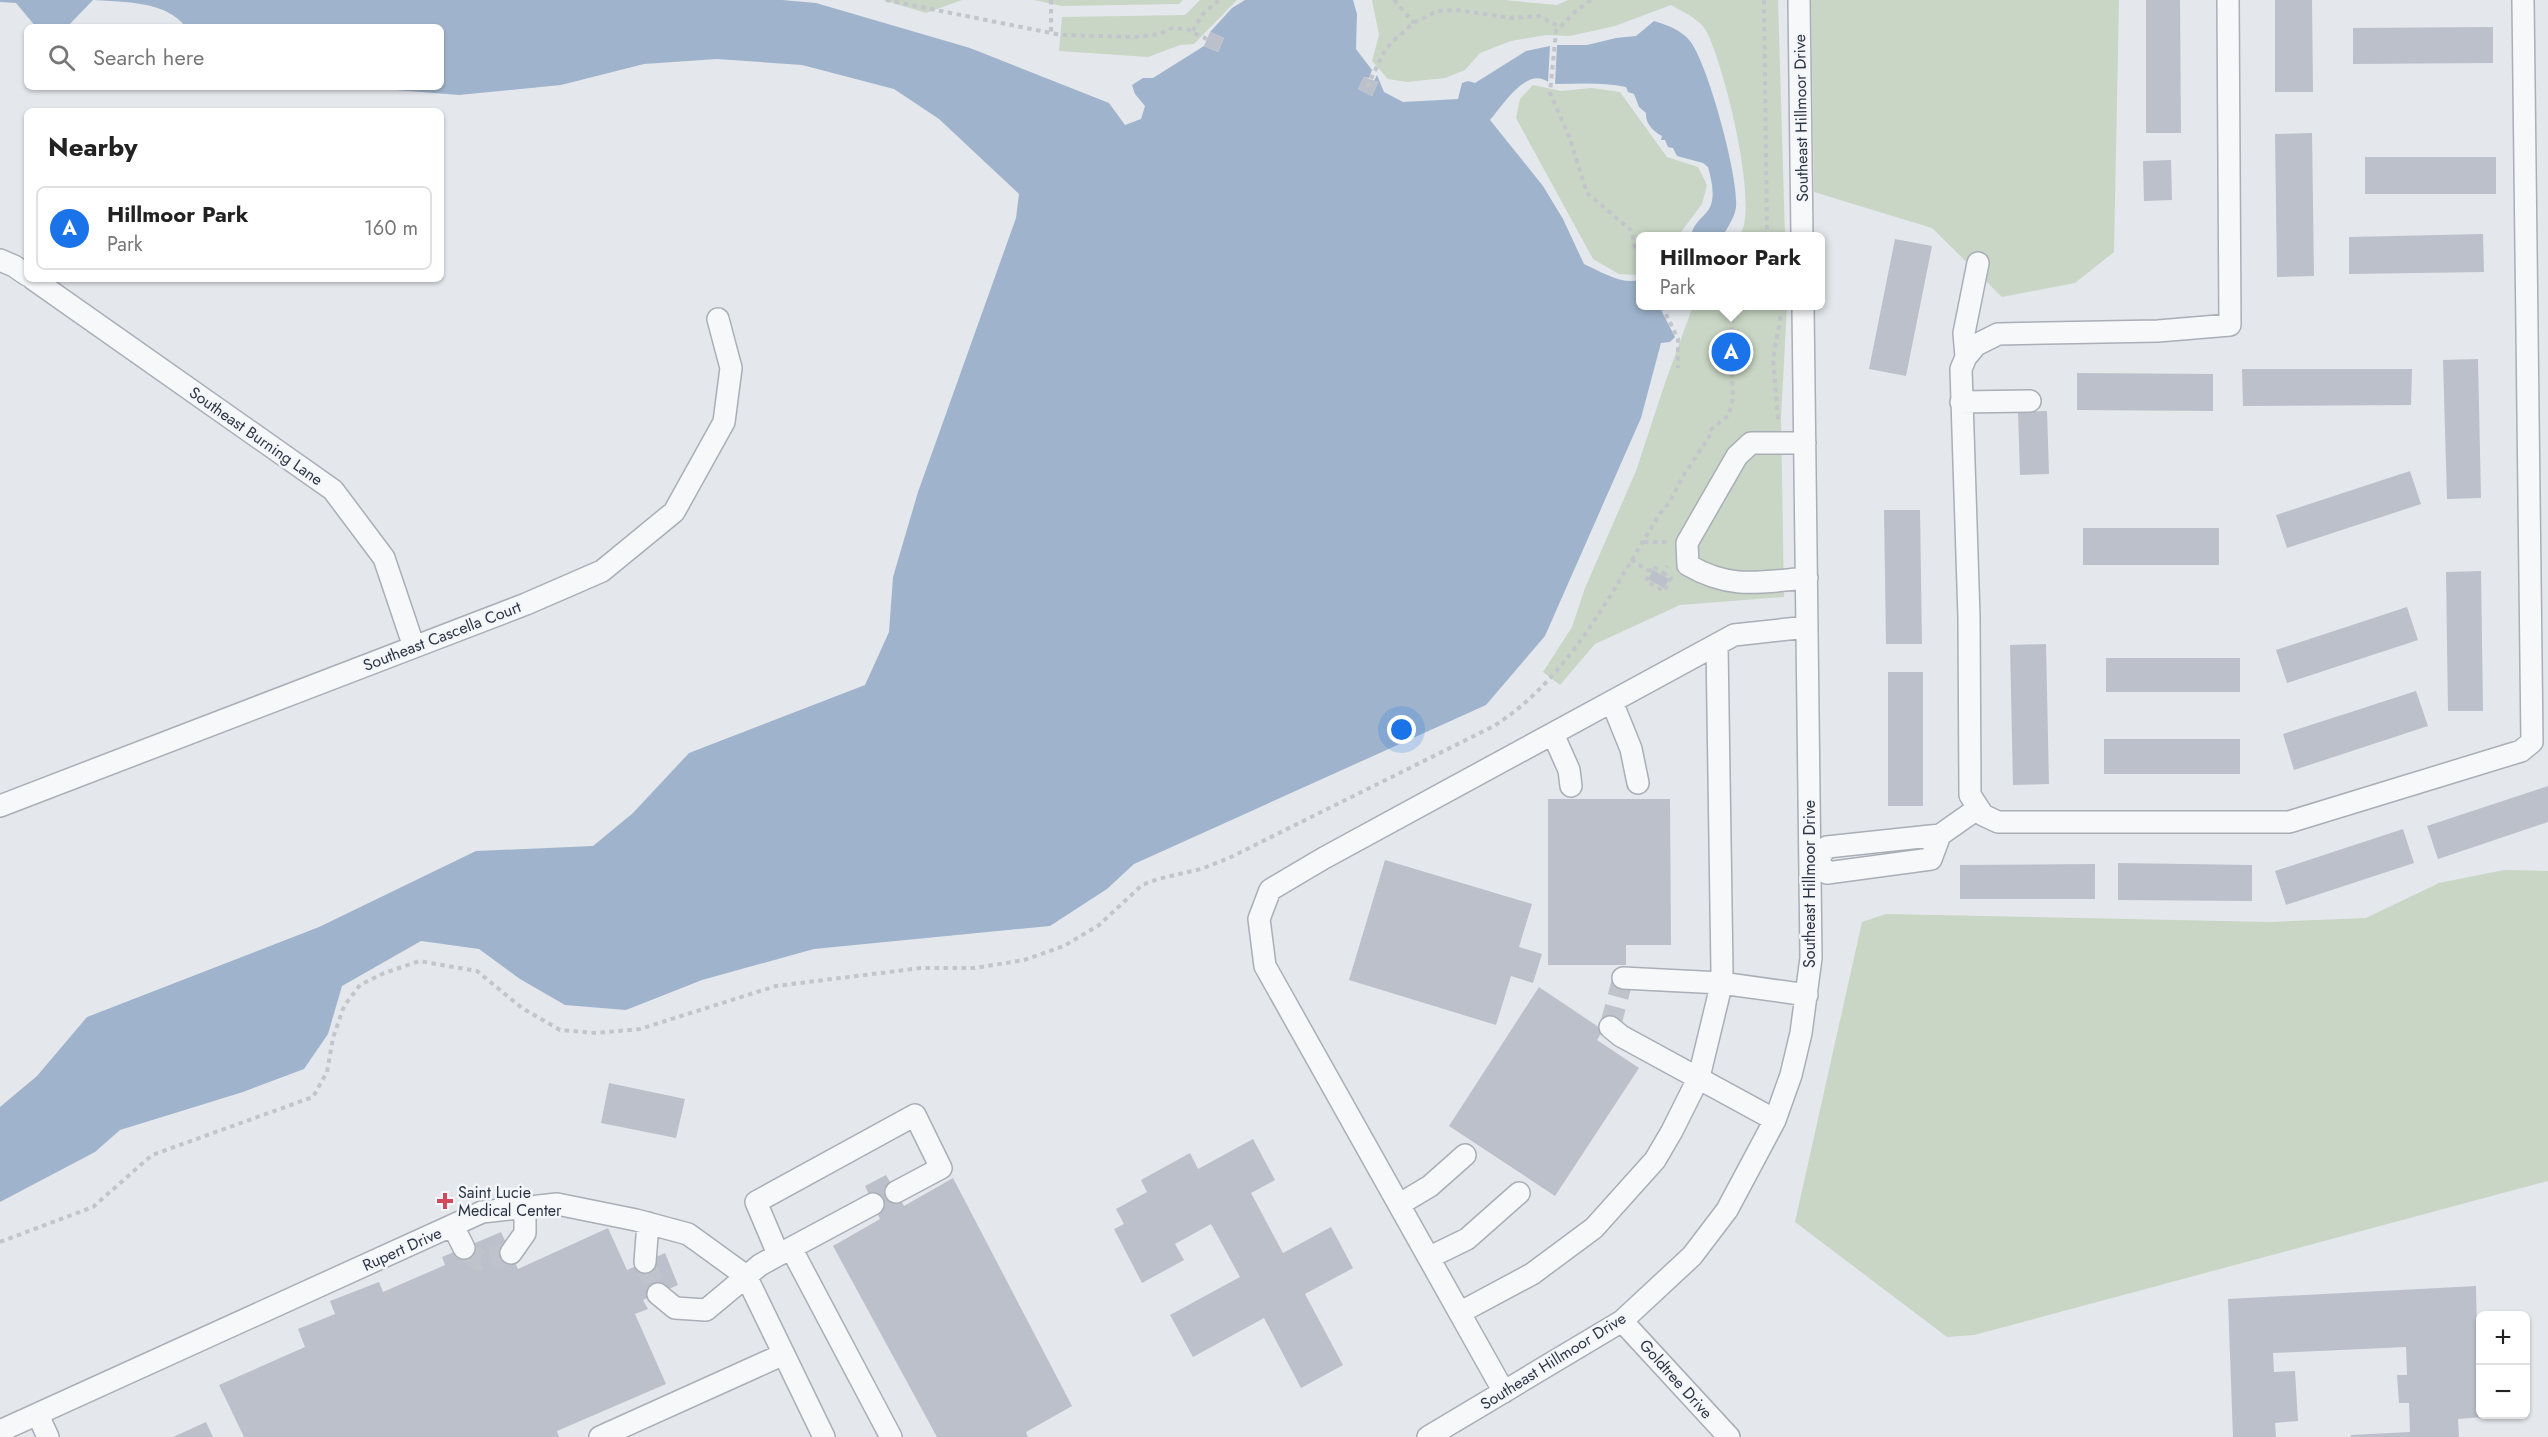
<!DOCTYPE html>
<html lang="en">
<head>
<meta charset="utf-8">
<style>
  :root { --surface:#fff; --page:#f6f6f6; --text:#222; --muted:#767676; --line:#e0e0e0; --accent:#1a73e8 }
  body { margin:0; font-family:Jost,sans-serif; background:var(--page); color:var(--text) }
  .controls { position:absolute; right:18px; bottom:18px; display:grid; overflow:hidden; border-radius:9px; box-shadow:0 2px 4px #0004 }
  .controls button { width:54px; height:54px; display:grid; place-items:center; padding:0; border:0; border-bottom:2px solid var(--line); background:var(--surface); color:var(--text); font:30px sans-serif }
  .you { position:absolute; left:1402px; top:730px; width:21px; height:21px; margin:-15px; border:4px solid #fff; border-radius:50%; background:#1a73e8; box-shadow:0 0 0 9px #1a73e833 }
  .badge { display:grid; place-items:center; width:39px; height:39px; border-radius:50%; background:var(--accent); color:#fff; font-size:20px; font-weight:700 }
  .pin { position:absolute; translate:-50% -50%; border:3px solid #fff; box-shadow:0 2px 6px #0006 }
  .popup { position:absolute; left:1636px; top:232px; width:189px; height:78px; box-sizing:border-box; display:grid; place-content:center; border-radius:9px; background:var(--surface); filter:drop-shadow(0 2px 4px #0005); font-size:20px; white-space:nowrap; color:var(--muted) }
  .popup b { font-size:22px; color:var(--text) }
  .popup::after { content:''; position:absolute; left:50%; top:100%; margin-left:-12px; border:12px solid transparent; border-top-color:var(--surface) }
  .list { margin:0; padding:0; list-style:none }
  h2 { display:flex; justify-content:space-between; align-items:center; height:78px; margin:0; padding:0 24px; font-size:26px }
  h2 small { font-size:20px; font-weight:400; color:var(--muted) }
  .list li { display:grid; grid-template-columns:39px 1fr auto; gap:18px; align-items:center; box-sizing:border-box; height:84px; margin:0 12px 12px; padding:0 12px; border:2px solid var(--line); border-radius:9px }
  .list b { display:block; font-size:22px; white-space:nowrap }
  .list p { margin:0; font-size:20px; white-space:nowrap; color:var(--muted) }
  .list em { font-size:20px; font-style:normal; color:var(--muted) }
  .icon { flex:none; width:33px; height:33px; fill:none; stroke:currentColor; stroke-width:2; stroke-linecap:round; stroke-linejoin:round }
  .map { position:relative; flex:none; width:2548px; height:1437px; overflow:hidden }
  .search { position:absolute; background:var(--surface); box-shadow:0 2px 4px #0004; left:24px; top:24px; width:420px; height:66px; display:flex; align-items:center; gap:15px; box-sizing:border-box; padding:0 21px; border-radius:9px; color:var(--muted); font-size:22px }
  .panel { position:absolute; background:var(--surface); box-shadow:0 2px 4px #0004; left:24px; top:108px; width:420px; height:174px; border-radius:9px }
  .map>svg:first-child { display:block }
  .green { fill:#c9d6c5 }
  .water { fill:#9fb4cc }
  .building { fill:#bbc0ca }
  .lines { fill:none; stroke-linecap:round; stroke-linejoin:round }
  .minor-tunnel { stroke:#bfc3cb; stroke-width:21; stroke-dasharray:21 10; stroke-linecap:butt }
  .minor-casing { stroke:#a9aeb7; stroke-width:24 }
  .path { stroke:#c2c5cb; stroke-width:4; stroke-dasharray:4.5 4.5; stroke-linecap:butt }
  .minor { stroke:#f7f8fa; stroke-width:21 }
  .poi-dot { fill:#d1495b; stroke:#f4f6f9; stroke-width:2 }
  .labels { text-anchor:middle; dominant-baseline:central; stroke-width:5; stroke-linejoin:round; paint-order:stroke }
  .street-label { font-size:16px; fill:#2b3445; stroke:#f4f6f9 }
  .poi-label { font-size:16px; fill:#2b3445; stroke:#f4f6f9; text-anchor:start }
</style>
</head>
<body>
<div class="map">
<svg width="2548" height="1437" viewBox="0 0 2548 1437">
  <rect width="100%" height="100%" fill="#e4e7ec"/>
  <!-- green -->
  <path class="green" d="M883,0H962L926,13Z
    M1034,0H1183L1179,4L1062,6Z
    M1200,0H1237L1194,44L1180,45L1148,57L1059,51L1062,17L1185,15Z
    M1372,0H1504L1557,5L1568,0H1778L1785,236H1739C1761,211 1723,59 1705,29C1699,19 1681,11 1671,5L1615,26L1570,36L1546,35L1511,41L1480,53L1465,70L1445,78L1407,82L1388,79L1372,61L1379,35Z
    M1811,0H2119L2114,252L2075,283L2002,297L1932,228L1814,192Z
    M1533,85L1561,91L1591,88L1620,92L1667,157L1698,167L1707,185L1702,204L1678,236H1641L1640,275L1619,274L1593,259L1516,118L1520,99Z
    M1693,306H1787L1781,418L1784,597L1680,605L1595,644L1560,685L1543,672L1572,627L1585,588L1636,471L1666,380Z
    M2504,870L2548,871V1181L1974,1335L1947,1337L1795,1222L1862,922L1886,914L2271,922L2366,918L2439,883Z"/>
  <!-- water -->
  <path class="water" d="M0,0H782L816,3L970,48L1109,103L1125,125L1141,119L1145,106L1135,94L1132,85L1143,78H1153L1204,46L1218,52L1224,38L1210,32L1232,8L1245,0H1353L1357,14L1356,49L1372,70L1369,78L1364,77L1358,89L1372,96L1378,82L1374,81L1377,75L1384,92L1403,102L1458,99L1462,83L1468,81L1475,83L1526,51L1550,46L1548,82C1527,66 1503,105 1490,120L1543,186L1563,219L1584,264C1602,272 1621,285 1641,280V306H1659L1675,337L1670,342L1661,343L1641,418L1545,636L1486,705L1134,864L1107,889L1050,926L814,949L702,980L626,1010L565,1005L520,979L479,949L421,941L342,986L328,1034L304,1069L243,1092L120,1130L95,1152L0,1202V1107L37,1076L87,1017L319,927L476,851L593,846L633,813L689,753L865,685L889,632L893,577L918,492L1016,218L1019,194L939,119L894,89L802,65L717,59L644,64L561,85L459,95L358,87H441V27H186C166,1 124,2 93,0L67,27H36L16,3L0,2Z
    M1654,21C1667,25 1680,29 1690,41C1708,64 1739,178 1736,207C1735,217 1727,228 1723,236H1691C1693,225 1698,222 1706,213C1717,201 1712,182 1708,167L1703,163L1677,156L1673,148L1668,147L1665,140H1661L1662,136C1653,131 1645,123 1646,113L1639,107L1634,94L1628,92L1626,87C1602,82 1579,84 1555,84L1557,45H1587L1616,38L1636,36Z"/>
  <!-- building -->
  <path class="building" d="M2146,0H2180L2181,133H2146Z
    M2275,0H2312L2313,92H2275Z
    M2493,27V63L2353,64V28Z
    M1210,32L1224,38L1218,52L1204,46Z
    M1364,77L1378,82L1372,96L1358,89Z
    M2312,133L2314,276L2277,277L2275,134Z
    M2365,157H2496V194H2365Z
    M2171,160L2172,200L2144,201L2143,161Z
    M2483,234L2484,272L2349,274V237Z
    M1895,239L1932,246L1906,376L1869,369Z
    M2478,359L2481,498L2447,499L2443,360Z
    M2242,369H2412L2411,405L2243,406Z
    M2077,373L2213,374V411L2077,410Z
    M2047,411L2049,474L2020,475L2018,412Z
    M2410,471L2421,504L2287,548L2276,515Z
    M1884,510H1920L1922,644H1886Z
    M2083,528H2219V565H2083Z
    M1653,570L1669,579L1664,588L1648,579Z
    M2481,571L2483,711H2448L2446,572Z
    M2407,607L2418,640L2287,683L2276,650Z
    M2046,644L2049,784L2013,785L2010,645Z
    M2106,658H2240V692H2106Z
    M1888,672H1923V806H1888Z
    M2416,691L2428,726L2294,770L2283,734Z
    M2104,739H2240V774H2104Z
    M2548,786V822L2438,859L2427,826Z
    M1548,799H1670L1671,945H1626V965H1548Z
    M2403,829L2414,863L2286,905L2275,871Z
    M1385,860L1532,904L1519,947L1542,954L1533,983L1511,976L1496,1025L1349,980Z
    M2118,863L2252,865V901L2118,900Z
    M2095,864V899H1960V865Z
    M1539,987L1603,1030L1597,1040L1639,1068L1555,1196L1449,1126Z
    M609,1083L685,1099L676,1138L601,1123Z
    M1253,1139L1275,1180L1251,1193L1283,1253L1331,1227L1353,1268L1305,1294L1343,1365L1301,1388L1264,1318L1193,1357L1170,1315L1240,1277L1211,1224L1175,1244L1184,1260L1142,1283L1114,1229L1124,1224L1116,1209L1147,1192L1141,1180L1190,1153L1198,1169Z
    M886,1175L904,1206L953,1178L1072,1406L1026,1432L1028,1437H937L833,1246L880,1219L865,1186Z
    M608,1228L627,1270L665,1253L678,1285L643,1300L648,1309L635,1314L666,1384L557,1431L559,1437H244L219,1385L305,1347L298,1329L335,1314L330,1301L379,1282L383,1292L445,1265L442,1257L501,1232L518,1269Z
    M2476,1286L2477,1338H2480V1414L2496,1416L2458,1419L2459,1437H2351V1435L2410,1432L2409,1403H2399L2397,1375H2407L2406,1347L2273,1353L2274,1372L2295,1371L2298,1421L2275,1423L2276,1437H2233L2228,1299Z
    M206,1422L213,1437H173Z"/>
  <g class="lines">
    <!-- minor-tunnel -->
    <path class="minor-tunnel" d="M1610,1027L1623,978
      M464,1248L479,1260L511,1253
      M645,1262L658,1294"/>
    <!-- minor casing -->
    <g class="minor-casing">
      <path id="minor" d="M1799,0L1802,236
        M2228,0L2230,325L2158,331L1998,334L1976,345L1966,357L1961,369L1969,617L1970,795L1983,815L1998,822H2289L2521,751L2532,742L2523,0
        M0,260L14,266L27,275
        M33,279L333,490L384,558L414,647
        M1966,357L1964,333L1978,263
        M1961,402L2030,401
        M1805,443H1751L1737,456L1687,543L1688,565C1731,590 1760,582 1807,578
        M1612,702L1631,749L1638,783
        M1553,734L1569,770L1571,786
        M0,806L526,604L602,571L674,512L724,422L731,368L718,319
        M1817,860L1827,847L1940,835L1977,809
        M1817,860L1827,873L1931,859L1940,835
        M1623,978L1721,983L1807,995
        M1610,1027L1621,1036L1775,1120
        M873,1204L791,1248L891,1437
        M1400,1204L1430,1186L1465,1155
        M453,1226L464,1248
        M511,1253L525,1233V1208
        M778,1254L756,1202L915,1115L941,1168L896,1192
        M1430,1257L1467,1239L1519,1193
        M645,1262L648,1223
        M658,1294L675,1308L706,1310L760,1265L791,1248
        M1461,1312L1532,1274L1594,1228L1655,1160L1672,1131L1699,1077L1720,990L1722,971L1717,645
        M1622,1321L1729,1437
        M1504,1392L1265,966L1259,919L1270,890L1324,858L1734,635L1807,627
        M38,1415L48,1437
        M0,1431L482,1212L557,1204L636,1220L688,1234L746,1276L824,1437
        M600,1437L784,1354
        M1428,1437L1622,1321L1692,1256L1727,1210L1775,1120L1791,1075L1801,1033L1811,958L1803,306"/>
    </g>
    <!-- path -->
    <path class="path" d="M886,0L1061,35L1136,37L1160,34L1172,28L1187,29L1192,32
      M1051,0V33
      M1394,0L1414,23
      M1591,0L1576,11L1556,31L1550,93L1569,136L1587,193L1632,231L1634,245L1641,261
      M1764,0L1767,236
      M1207,39L1192,32L1202,15L1219,0
      M1367,87L1385,50L1392,42L1414,23L1437,11L1457,10L1511,18L1539,16L1560,27
      M1662,306L1678,339V368
      M1778,419L1773,359L1781,315
      M1644,542H1669
      M1631,560L1649,571
      M1663,573L1671,578L1664,591L1646,581L1652,566L1663,573L1667,566
      M0,1242L93,1207L152,1155L313,1097L327,1072L333,1038L344,1006L360,985L382,974L419,961L477,971L522,1008L560,1030L596,1033L640,1029L776,986L921,968H975L1024,960L1064,946L1099,925L1142,885L1158,879L1201,869L1229,858L1494,726C1572,676 1613,588 1661,512L1669,503L1682,478L1709,437V431L1728,416L1731,407L1733,398L1730,335L1733,319L1742,306"/>
    <!-- minor -->
    <use href="#minor" class="minor"/>
  </g>
  <!-- markers -->
  <path class="poi-dot" d="M442 1192h6v6h6v6h-6v6h-6v-6h-6v-6h6z"/>
  <g class="labels">
    <!-- street labels -->
    <g class="street-label">
      <text transform="translate(1801 118) rotate(-91)">Southeast Hillmoor Drive</text>
      <text transform="translate(256 436) rotate(35)">Southeast Burning Lane</text>
      <text transform="translate(442 636) rotate(-21)">Southeast Cascella Court</text>
      <text transform="translate(1809 884) rotate(-90)">Southeast Hillmoor Drive</text>
      <text transform="translate(402 1249) rotate(-24)">Rupert Drive</text>
      <text transform="translate(1553 1361) rotate(-32)">Southeast Hillmoor Drive</text>
      <text transform="translate(1676 1379) rotate(48)">Goldtree Drive</text>
    </g>
    <!-- poi labels -->
    <g class="poi-label">
      <text x="458" y="1192">Saint Lucie<tspan x="458" dy="18">Medical Center</tspan></text>
    </g>
  </g>
</svg>
<div class="controls">
<button>+</button>
<button>−</button>
</div>
<div class="you"></div>
<div class="pin badge" style="left:1731px;top:352px">A</div>
<div class="popup"><b>Hillmoor Park</b>Park</div>
<div class="search"><svg class="icon" aria-label="search" viewBox="0 0 24 24"><circle cx="10" cy="10" r="6"/><path d="M15 15l6 6"/></svg>Search here</div>
<section class="panel">
<h2>Nearby<small></small></h2>
<ul class="list">
<li><span class="badge">A</span><div><b>Hillmoor Park</b><p>Park</p></div><em>160 m</em></li>
</ul>
</section>
</div>
</body>
</html>
